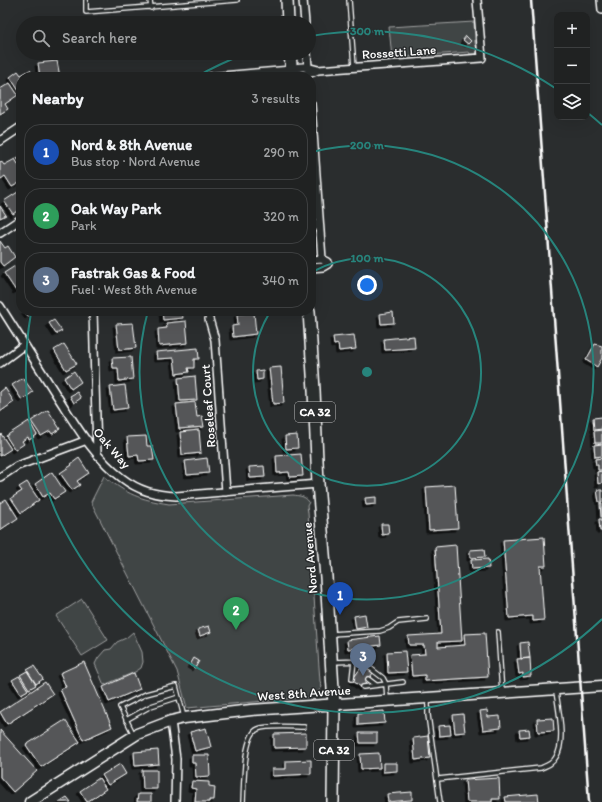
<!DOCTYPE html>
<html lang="en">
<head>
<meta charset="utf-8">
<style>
  :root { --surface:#202222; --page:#282a2a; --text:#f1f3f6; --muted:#a2a4a5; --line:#3d3f40; --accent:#b45309 }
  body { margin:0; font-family:Itim,sans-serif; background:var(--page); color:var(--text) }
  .controls { position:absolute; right:12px; top:12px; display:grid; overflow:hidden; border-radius:8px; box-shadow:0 4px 16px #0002 }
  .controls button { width:36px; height:36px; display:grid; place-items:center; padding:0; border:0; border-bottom:1px solid var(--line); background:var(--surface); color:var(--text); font:20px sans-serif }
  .you { position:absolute; left:367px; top:285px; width:14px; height:14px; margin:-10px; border:3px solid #fff; border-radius:50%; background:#1a73e8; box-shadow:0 0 0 6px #1a73e833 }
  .badge { display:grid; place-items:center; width:26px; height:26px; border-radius:50%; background:var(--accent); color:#fff; font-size:13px; font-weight:700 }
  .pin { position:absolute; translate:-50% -33px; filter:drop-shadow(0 1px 2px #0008) }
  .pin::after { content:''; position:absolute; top:21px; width:14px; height:12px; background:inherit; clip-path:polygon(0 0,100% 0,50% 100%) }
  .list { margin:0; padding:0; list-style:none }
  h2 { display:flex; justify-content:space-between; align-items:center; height:52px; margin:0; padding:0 16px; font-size:17px }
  h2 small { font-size:13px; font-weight:400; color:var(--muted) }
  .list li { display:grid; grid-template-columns:26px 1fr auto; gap:12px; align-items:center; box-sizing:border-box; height:56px; margin:0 8px 8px; padding:0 8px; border:1px solid var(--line); border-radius:16px }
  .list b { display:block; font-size:15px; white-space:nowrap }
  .list p { margin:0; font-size:13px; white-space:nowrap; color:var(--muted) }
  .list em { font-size:13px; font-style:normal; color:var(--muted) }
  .icon { flex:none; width:22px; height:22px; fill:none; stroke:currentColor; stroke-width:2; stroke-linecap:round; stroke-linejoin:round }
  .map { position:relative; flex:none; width:602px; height:802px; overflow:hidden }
  .search { position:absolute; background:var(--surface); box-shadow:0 4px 16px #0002; left:16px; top:16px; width:300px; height:44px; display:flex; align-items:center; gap:10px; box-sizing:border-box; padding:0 14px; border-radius:22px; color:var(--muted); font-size:15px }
  .panel { position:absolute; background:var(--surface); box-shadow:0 4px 16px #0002; left:16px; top:72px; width:300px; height:244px; border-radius:16px }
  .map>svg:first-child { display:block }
  .green { fill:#414445; stroke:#a0a2a2 }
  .building { fill:#555758; stroke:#fff; filter:url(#shadow) }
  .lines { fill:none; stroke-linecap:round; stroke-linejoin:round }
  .lane-casing { stroke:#fff; stroke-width:6 }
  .street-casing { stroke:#fff; stroke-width:10 }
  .secondary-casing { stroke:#fff; stroke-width:13 }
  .primary-casing { stroke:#fff; stroke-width:14 }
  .lane { stroke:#2a2d2e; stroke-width:3.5 }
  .street { stroke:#2a2d2e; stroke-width:7 }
  .secondary { stroke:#2a2d2e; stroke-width:10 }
  .primary { stroke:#2a2d2e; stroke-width:11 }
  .rail { stroke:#fff; stroke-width:2.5 }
  .ring { fill:none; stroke:#27847c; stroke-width:2 }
  .labels { text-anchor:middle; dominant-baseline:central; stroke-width:3; stroke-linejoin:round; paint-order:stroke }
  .shield { fill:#2a2d2e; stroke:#bfc0c0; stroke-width:1 }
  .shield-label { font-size:12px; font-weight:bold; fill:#fff }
  .street-label { font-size:13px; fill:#fff; stroke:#2a2d2e }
  .centre { fill:#27847c; stroke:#2a2d2e; stroke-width:2 }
  .ring-label { font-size:12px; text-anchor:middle; font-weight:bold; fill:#27847c; stroke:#2a2d2e; stroke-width:3; stroke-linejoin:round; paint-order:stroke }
</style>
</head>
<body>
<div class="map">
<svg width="602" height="802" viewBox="0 0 602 802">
  <defs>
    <filter id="shadow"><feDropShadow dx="-3" dy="3" stdDeviation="0" flood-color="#0009"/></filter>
  </defs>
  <rect width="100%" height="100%" fill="#2a2d2e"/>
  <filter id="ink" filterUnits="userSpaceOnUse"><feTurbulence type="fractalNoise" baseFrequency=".025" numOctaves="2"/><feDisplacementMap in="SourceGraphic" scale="8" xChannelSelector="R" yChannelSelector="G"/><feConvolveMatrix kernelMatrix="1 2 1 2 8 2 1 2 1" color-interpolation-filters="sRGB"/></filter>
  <g filter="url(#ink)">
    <!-- green -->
    <path class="green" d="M474,22L475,43L478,51L476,54H470L469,52L392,58L389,27Z
      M104,476C128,495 139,499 169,504L293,495C300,496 305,496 309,502L307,506L308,513L320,681L322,687L317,693L309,697L187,708L177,671L91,502Z
      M82,599L108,640L82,656L56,616Z
      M133,632L142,652L143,662L141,668L135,672L104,685L95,664L98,658L105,650L111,649L117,642L126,638Z"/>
    <!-- building -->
    <path class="building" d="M466,36L471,41L468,44L463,40Z
      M57,61L60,77H40L38,63Z
      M30,70L35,77H21V94L10,77L18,71L21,75Z
      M10,83L18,95L5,104L8,109L0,114V89Z
      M21,155V164L17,158Z
      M15,159L21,169V182L12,187L5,176L1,179L0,177V162L1,161L4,165Z
      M21,190V208L13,214L4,201Z
      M0,206L6,215L0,218Z
      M0,241L5,248L8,246L15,257L3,266L0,262Z
      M15,266L21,274V288L16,291L4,273Z
      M24,311H35L28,316Z
      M162,311H182L183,318L163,320Z
      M393,312L394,323L381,324L380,314Z
      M254,313L256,334L233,337L232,326L238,325L237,314Z
      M54,320L62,331L56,334L49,323Z
      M186,321L188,343L159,346L158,329L167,328L166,323Z
      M133,323L136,348L119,350L116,324Z
      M354,335L356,349L339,351L338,344L334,345L333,337Z
      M414,336L415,348L385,350L384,339Z
      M64,344L77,364L66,370L54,350Z
      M595,344L602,346V358L597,367L586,360Z
      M198,348L199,359H194V368H188L189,372L176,374L174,358L157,359L156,352Z
      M131,357L133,379L119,381L118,368H113L112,358Z
      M281,367L284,403L273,404L269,368Z
      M263,370V379L257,380L256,371Z
      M74,371L81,382L71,389L64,378Z
      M195,376L197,400L180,401L178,378Z
      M23,378L33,392L22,400L12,385Z
      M125,385L128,408L113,410L110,387Z
      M5,388L14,402L0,412V392Z
      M77,392L81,398L74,403L70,396Z
      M195,402L197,417L202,416L204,427L179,429L176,404Z
      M48,410L60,429L52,434L50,431L41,436L31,421Z
      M602,417V429L594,430L593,418Z
      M29,421L37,435L29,440L28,437L22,441L24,444L15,450L6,436Z
      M199,430L201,453L182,455L180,432Z
      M602,430V443H595L594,431Z
      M1,434L11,449L0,456V435Z
      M297,435L298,448L286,449L285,436Z
      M146,436L147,446H152L154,460L139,461L138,455L129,456L127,437Z
      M602,444V456L595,457L594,445Z
      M301,454L303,476L290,477L289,472L277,473L276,456Z
      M79,458L89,473L77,481L80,485L72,490L60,473L72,465L71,464Z
      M207,458L209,473L187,475L185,461Z
      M602,458V470H598V465H596L595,459Z
      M264,466L265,477L250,478L249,467Z
      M602,471V483L598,484L597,472Z
      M52,472L65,492L54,499L50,493L43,497L35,484Z
      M27,482L39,500L21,513L11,498L22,491L19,487Z
      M455,485L458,528L429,530L426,487Z
      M597,490H602V502H599Z
      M376,497V504L366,505L365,498Z
      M6,499L18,518L0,530V503Z
      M600,503H602V517H601Z
      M599,519H602V531H600Z
      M381,524H388L389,534L382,535Z
      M544,537L546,566H540L544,620L533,621V616L509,618L503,540Z
      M456,545L462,641L438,642V647L465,645L464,634L485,633L488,677L425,681V675L412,676L410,655L425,654L424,645H409L408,636L441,634L435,547Z
      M484,549L485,557L470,558V550Z
      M488,559L489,568L472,569L471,560Z
      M365,614L367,627L356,629L354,616Z
      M209,626L211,632L200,636L198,629Z
      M380,636L381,645L348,649L347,640Z
      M528,642L530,658L521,659L520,643Z
      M405,651L407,672L388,673L387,652Z
      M194,658L199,661L195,668L190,665Z
      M530,658L531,676L523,677V673L519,674L517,659Z
      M84,662L112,727L83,740L60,689L66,687L60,673Z
      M363,665L373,673L362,688L352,680Z
      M34,666L43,679L36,684L27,670Z
      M27,671L36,685L29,689L20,675Z
      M134,673L140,689L109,702L103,687Z
      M19,676L28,690L21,694L12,680Z
      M45,682L53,694L7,724L0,712Z
      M487,710L488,717L500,716L501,728L483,730L480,711Z
      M384,711L385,723L358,725V713Z
      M463,714L465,732L455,733L453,715Z
      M553,718L554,731L538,732L537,719Z
      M65,720L80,742L41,767L26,745Z
      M450,725L451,735L439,736L438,726Z
      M206,728L211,747L195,751L190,732Z
      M529,729L530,736L520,737L519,730Z
      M0,730L37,771L13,792L0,777Z
      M306,733V747L274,748V734Z
      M359,733H377V743H360Z
      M428,736L430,758L415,760L413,738Z
      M158,750L159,764L135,766L134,752Z
      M379,753L380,768L361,769L360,754Z
      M192,755H209L210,776L196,777L195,763H192Z
      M311,760V774L272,776V769H286V761Z
      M383,763H397V771L383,772Z
      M120,764L126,774L108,785L102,775Z
      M142,770H157V789H143Z
      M99,778L106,789L87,802L80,791Z
      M499,778L500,799H492V802H467L465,780Z
      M192,781L209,782V786L215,787L214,800H209V802H195L196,789L191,788Z
      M412,792V800L388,802L387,794Z
      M138,794H151V802H137Z
      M538,794L539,802H506L505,797Z
      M67,797L71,802H59Z"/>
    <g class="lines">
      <!-- lane casing -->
      <g class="lane-casing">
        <path id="lane" d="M86,0V12L237,0
          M150,0L151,8
          M349,0L354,67
          M498,632L502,693
          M331,634L380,631L389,628L398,622L427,619
          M333,662L361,661L383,678L386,684L387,699
          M352,679L354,661
          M368,679L376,685
          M363,687L403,682
          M428,699V715L440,802
          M126,720L151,706L179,697
          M134,735L120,707L146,694L176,686L184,717
          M438,779L541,768C548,765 553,763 556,757C566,742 558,708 556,691
          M243,802C244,787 243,735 258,729C267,725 293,727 304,727"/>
      </g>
      <!-- street casing -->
      <g class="street-casing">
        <path id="street" d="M303,0L305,23
          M601,0L602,10
          M307,53L308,67
          M291,70C301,77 307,75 318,70L482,58L477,0
          M210,77L291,70C300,65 308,67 318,70
          M311,104L322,259
          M0,141L21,127
          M311,229L319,222
          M0,233L21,219
          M311,260L322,259L328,262V264L323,267L311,268
          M0,306C20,337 39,368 59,399C77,427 95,458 122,478C139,491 155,495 176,496L318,484
          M93,311L97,453
          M209,319L215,340L226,492
          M0,363L24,345
          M0,477L17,466L87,440
          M171,721L176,759L175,802"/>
      </g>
      <!-- secondary casing -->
      <g class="secondary-casing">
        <path id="secondary" d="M30,802L137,734L171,721L184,718L251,710L602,686"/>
      </g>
      <!-- primary casing -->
      <g class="primary-casing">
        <path id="primary" d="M287,0L288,23
          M290,53L292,77
          M309,311L314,390L318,484L326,577L334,705L333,802"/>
      </g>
      <!-- lane -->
      <use href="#lane" class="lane"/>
      <!-- street -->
      <use href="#street" class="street"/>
      <!-- secondary -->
      <use href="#secondary" class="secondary"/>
      <!-- primary -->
      <use href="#primary" class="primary"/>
      <!-- rail -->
      <path class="rail" d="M531,0L589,802"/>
    </g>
  </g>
  <!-- distance rings -->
  <g class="ring">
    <path d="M312 272A114 114 0 1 1 270 312"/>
    <path d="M312 152A227 227 0 1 1 148 311"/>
    <path d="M602 619A341 341 0 0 1 31 313M196 77A341 341 0 0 1 245 54M311 36A341 341 0 0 1 555 88M588 113A341 341 0 0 1 602 125"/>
  </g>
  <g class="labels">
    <!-- shield labels -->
    <g class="shield">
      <rect x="295" y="402" width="40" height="20" rx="3"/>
      <rect x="314" y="740" width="40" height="20" rx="3"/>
    </g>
    <g class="shield-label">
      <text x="315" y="412">CA 32</text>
      <text x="334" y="750">CA 32</text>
    </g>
    <!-- street labels -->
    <g class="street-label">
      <text transform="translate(399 52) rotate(-4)">Rossetti Lane</text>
      <text transform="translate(208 406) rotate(-94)">Roseleaf Court</text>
      <text transform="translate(112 448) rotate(49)">Oak Way</text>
      <text transform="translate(310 558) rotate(-95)">Nord Avenue</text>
      <text transform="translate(304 693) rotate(-4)">West 8th Avenue</text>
    </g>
  </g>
  <circle cx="367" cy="372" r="6" class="centre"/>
  <g class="ring-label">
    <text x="367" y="35">300 m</text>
    <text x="367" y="149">200 m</text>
    <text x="367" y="262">100 m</text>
  </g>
</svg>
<div class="controls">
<button>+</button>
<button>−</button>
<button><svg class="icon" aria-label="layers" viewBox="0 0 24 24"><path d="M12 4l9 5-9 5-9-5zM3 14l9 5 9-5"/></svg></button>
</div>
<div class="you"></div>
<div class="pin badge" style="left:340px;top:615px;background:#1a4fb4">1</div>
<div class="pin badge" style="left:236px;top:630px;background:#2e9e5b">2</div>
<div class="pin badge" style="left:363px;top:676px;background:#5c6f8a">3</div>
<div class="search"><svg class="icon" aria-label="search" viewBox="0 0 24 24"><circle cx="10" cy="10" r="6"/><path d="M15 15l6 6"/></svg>Search here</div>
<section class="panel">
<h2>Nearby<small>3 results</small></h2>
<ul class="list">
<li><span class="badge" style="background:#1a4fb4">1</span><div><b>Nord &amp; 8th Avenue</b><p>Bus stop · Nord Avenue</p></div><em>290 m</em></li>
<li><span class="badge" style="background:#2e9e5b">2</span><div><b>Oak Way Park</b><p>Park</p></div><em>320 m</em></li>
<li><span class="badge" style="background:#5c6f8a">3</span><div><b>Fastrak Gas &amp; Food</b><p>Fuel · West 8th Avenue</p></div><em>340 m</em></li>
</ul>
</section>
</div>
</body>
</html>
